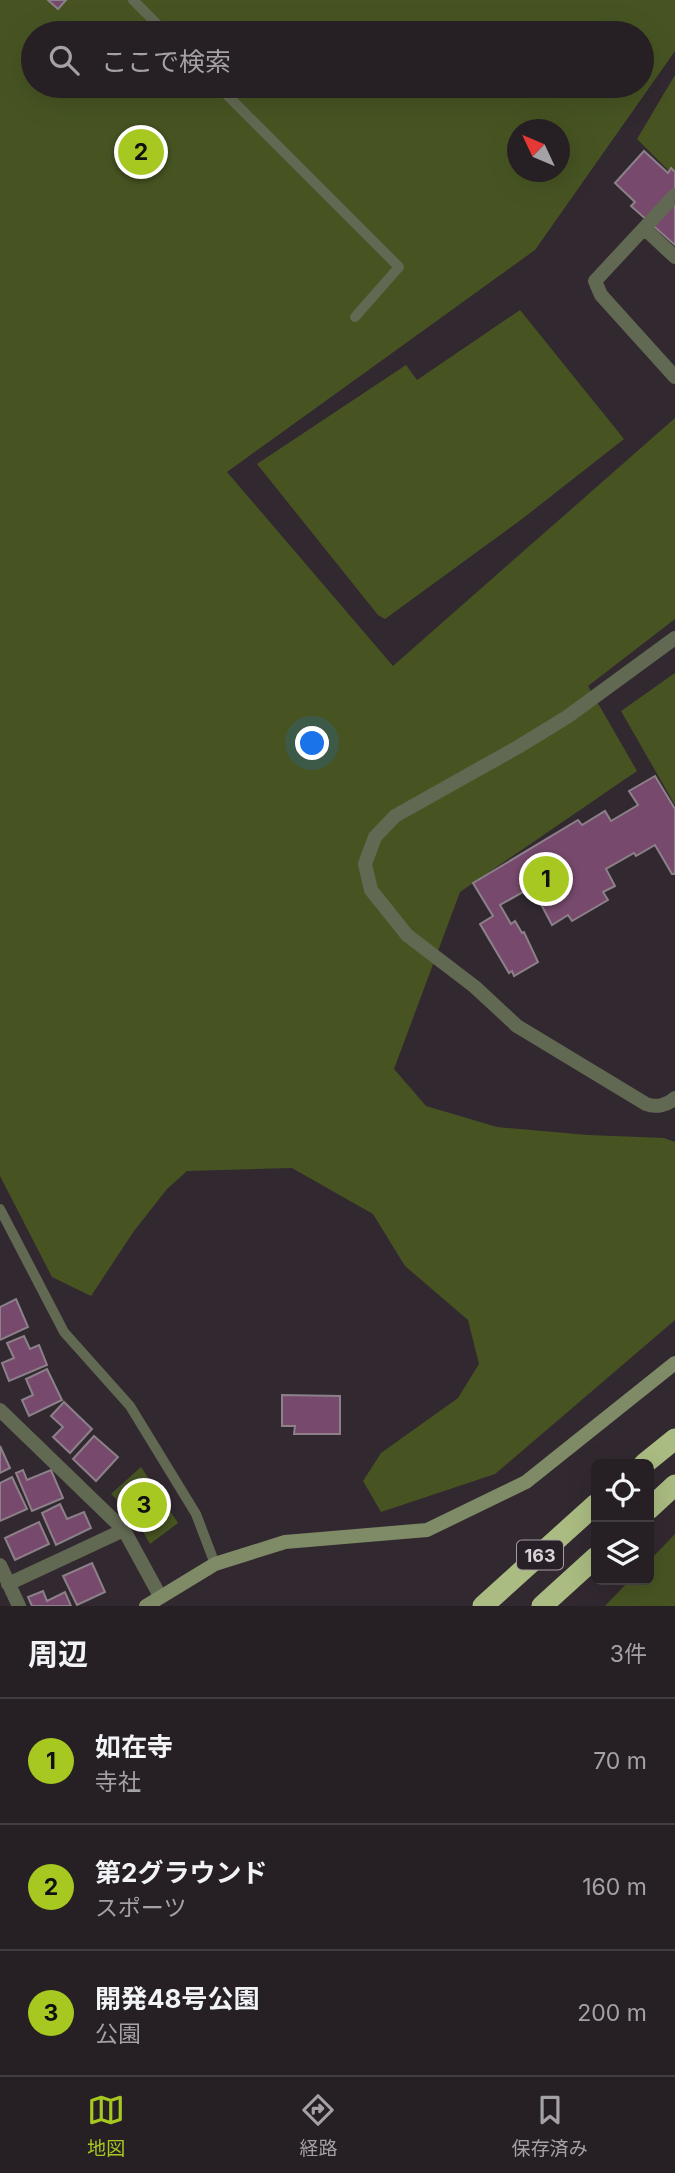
<!DOCTYPE html>
<html lang="ja">
<head>
<meta charset="utf-8">
<style>
  :root { --surface:#261f24; --page:#2e272c; --text:#f1f3f6; --muted:#a4a2a6; --line:#423d41; --accent:#a6c821 }
  body { margin:0; font-family:Inter,"Noto Sans JP",sans-serif; background:var(--page); color:var(--text) }
  .controls { position:absolute; right:21px; bottom:21px; display:grid; overflow:hidden; border-radius:10px; box-shadow:0 7px 28px #0002 }
  .controls button { width:63px; height:63px; display:grid; place-items:center; padding:0; border:0; border-bottom:2px solid var(--line); background:var(--surface); color:var(--text); font:35px sans-serif }
  .compass { position:absolute; left:507px; top:119px; width:63px; height:63px; border-radius:50%; background:var(--surface); box-shadow:0 7px 28px #0002; rotate:314deg }
  .you { position:absolute; left:313px; top:744px; width:24px; height:24px; margin:-18px; border:5px solid #fff; border-radius:50%; background:#1a73e8; box-shadow:0 0 0 10px #1a73e833 }
  .badge { display:grid; place-items:center; width:46px; height:46px; border-radius:50%; background:var(--accent); color:#111; font-size:23px; font-weight:700 }
  .pin { position:absolute; translate:-50% -50%; border:4px solid #fff; box-shadow:0 2px 7px #0006 }
  .list { margin:0; padding:0; list-style:none }
  h2 { display:flex; justify-content:space-between; align-items:center; height:91px; margin:0; padding:0 28px; font-size:30px }
  h2 small { font-size:23px; font-weight:400; color:var(--muted) }
  .list li { display:grid; grid-template-columns:46px 1fr auto; gap:21px; align-items:center; box-sizing:border-box; height:126px; padding:0 28px; border-top:2px solid var(--line) }
  .list b { display:block; font-size:26px; white-space:nowrap }
  .list p { margin:0; font-size:23px; white-space:nowrap; color:var(--muted) }
  .list em { font-size:23px; font-style:normal; color:var(--muted) }
  .icon { flex:none; width:38px; height:38px; fill:none; stroke:currentColor; stroke-width:2; stroke-linecap:round; stroke-linejoin:round }
  .map { position:relative; flex:none; width:675px; height:1606px; overflow:hidden }
  .search { position:absolute; background:var(--surface); box-shadow:0 7px 28px #0002; left:21px; right:21px; top:21px; height:77px; display:flex; align-items:center; gap:18px; box-sizing:border-box; padding:0 24px; border-radius:38px; color:var(--muted); font-size:26px }
  .sheet { height:469px; background:var(--surface) }
  nav { display:flex; justify-content:space-around; align-items:center; box-sizing:border-box; height:98px; border-top:2px solid var(--line); background:var(--surface); font-size:19px; color:var(--muted) }
  nav a { display:grid; justify-items:center; gap:4px }
  nav .on { color:var(--accent) }
  .map>svg:first-child { display:block }
  .green { fill:#475422; fill-rule:evenodd }
  .building { fill:#774a6d; stroke:#8c8189; stroke-width:2 }
  .lines { fill:none; stroke-linecap:round; stroke-linejoin:round }
  .lane { stroke:#626952; stroke-width:10 }
  .street { stroke:#626952; stroke-width:14 }
  .secondary { stroke:#7f8a66; stroke-width:14 }
  .highway { stroke:#abbc82; stroke-width:21 }
  .labels { text-anchor:middle; dominant-baseline:central; stroke-width:5; stroke-linejoin:round; paint-order:stroke }
  .shield { fill:#282026; stroke:#a49da2; stroke-width:2 }
  .shield-label { font-size:18px; font-weight:bold; fill:#d9d3d7 }
</style>
</head>
<body>
<div class="map">
<svg width="675" height="1606" viewBox="0 0 675 1606">
  <rect width="100%" height="100%" fill="#322930"/>
  <!-- green -->
  <path class="green" d="M0,0H675V51L535,250L227,472L393,666L675,418V619L588,686L637,771L460,892L394,1069L426,1106L497,1127L588,1135L664,1138L675,1142V1320L495,1474L381,1512L363,1481L381,1453L458,1398L479,1364L468,1320L405,1266L373,1214L292,1168L187,1171L167,1189L134,1231L91,1296L52,1277L0,1176ZM33,33H642V86H33ZM518,130H560V172H518Z
    M675,75V175L674,176L637,139Z
    M520,310L624,439L522,519L385,619L378,615L257,464L406,365L417,380Z
    M675,673V805L621,711Z
    M141,1467L178,1523L150,1544L134,1516L111,1494Z
    M675,1534V1606H605L630,1580H649V1561Z"/>
  <!-- building -->
  <path class="building" d="M48,0H66L58,9Z
    M644,151L668,173L671,168L675,172V245L631,206L635,202L615,183Z
    M655,776L675,809V874H672L655,845L636,856L634,853L606,869L615,886L603,892L608,900L572,921L568,915L552,925L532,887L500,905L511,924L515,921L522,933L524,932L538,962L514,976L512,971L509,973L480,924L493,916L473,883L578,820L582,825L605,811L611,821L638,805L629,791Z
    M16,1299L28,1327L0,1340V1307Z
    M24,1336L30,1349L39,1345L47,1365L9,1381L2,1363L14,1358L7,1343Z
    M47,1369L62,1400L29,1416L22,1400L33,1395L26,1379Z
    M282,1395L340,1396V1434H294L295,1426H282Z
    M64,1402L92,1429L70,1453L53,1437L63,1427L51,1416Z
    M94,1436L118,1457L96,1481L73,1459Z
    M0,1446L10,1468L0,1473Z
    M23,1470L27,1480L51,1470L63,1498L32,1511L16,1473Z
    M12,1477L27,1509L0,1521V1483Z
    M60,1504L67,1519L84,1512L91,1528L56,1545L42,1513Z
    M39,1522L49,1544L15,1560L5,1538Z
    M92,1563L105,1592L77,1605L63,1576Z
    M43,1591L47,1601L65,1592L71,1606H32L28,1597Z"/>
  <g class="lines">
    <!-- lane -->
    <path class="lane" d="M133,0L166,33
      M218,86L399,267L355,317
      M0,1209L64,1332L130,1406L196,1514L215,1564"/>
    <!-- street -->
    <path class="street" d="M645,229L675,257
      M675,377L601,295L595,281L675,195
      M675,638L567,717L518,747L395,816L375,837L365,864L371,890L407,935L475,987L517,1026L646,1104C656,1108 668,1105 675,1098
      M0,1410L124,1530L160,1596
      M0,1565L19,1606
      M8,1584L124,1530"/>
    <!-- secondary -->
    <path class="secondary" d="M146,1606L215,1564L285,1542L427,1530L526,1482L675,1363"/>
    <!-- highway -->
    <path class="highway" d="M644,1464L675,1439
      M649,1509L675,1485
      M483,1606L596,1504
      M542,1606L596,1557"/>
  </g>
  <g class="labels">
    <!-- shield labels -->
    <rect class="shield" x="517" y="1540.5" width="46" height="29" rx="5"/>
    <g class="shield-label">
      <text x="540" y="1555">163</text>
    </g>
  </g>
</svg>
<div class="controls">
<button><svg class="icon" aria-label="locate" viewBox="0 0 24 24"><circle cx="12" cy="12" r="6"/><path d="M12 2v4M12 18v4M2 12h4M18 12h4"/></svg></button>
<button><svg class="icon" aria-label="layers" viewBox="0 0 24 24"><path d="M12 4l9 5-9 5-9-5zM3 14l9 5 9-5"/></svg></button>
</div>
<svg class="compass" viewBox="-18 -18 36 36"><path d="M0-13l5 13h-10z" fill="#e53935"/><path d="M0 13l5-13h-10z" fill="#a4a2a6"/></svg>
<div class="you"></div>
<div class="pin badge" style="left:546px;top:879px">1</div>
<div class="pin badge" style="left:141px;top:152px">2</div>
<div class="pin badge" style="left:144px;top:1505px">3</div>
<div class="search"><svg class="icon" aria-label="search" viewBox="0 0 24 24"><circle cx="10" cy="10" r="6"/><path d="M15 15l6 6"/></svg>ここで検索</div>
</div>
<section class="sheet">
<h2>周辺<small>3件</small></h2>
<ul class="list">
<li><span class="badge">1</span><div><b>如在寺</b><p>寺社</p></div><em>70 m</em></li>
<li><span class="badge">2</span><div><b>第2グラウンド</b><p>スポーツ</p></div><em>160 m</em></li>
<li><span class="badge">3</span><div><b>開発48号公園</b><p>公園</p></div><em>200 m</em></li>
</ul>
</section>
<nav>
<a class="on"><svg class="icon" aria-label="map" viewBox="0 0 24 24"><path d="M3 6l6-2 6 2 6-2v14l-6 2-6-2-6 2zM9 4v14M15 6v14"/></svg>地図</a>
<a><svg class="icon" aria-label="directions" viewBox="0 0 24 24"><path d="M12 3l9 9-9 9-9-9zM9 14v-3h6M13 9l2 2-2 2"/></svg>経路</a>
<a><svg class="icon" aria-label="saved" viewBox="0 0 24 24"><path d="M7 4h10v16l-5-4-5 4z"/></svg>保存済み</a>
</nav>
</body>
</html>
